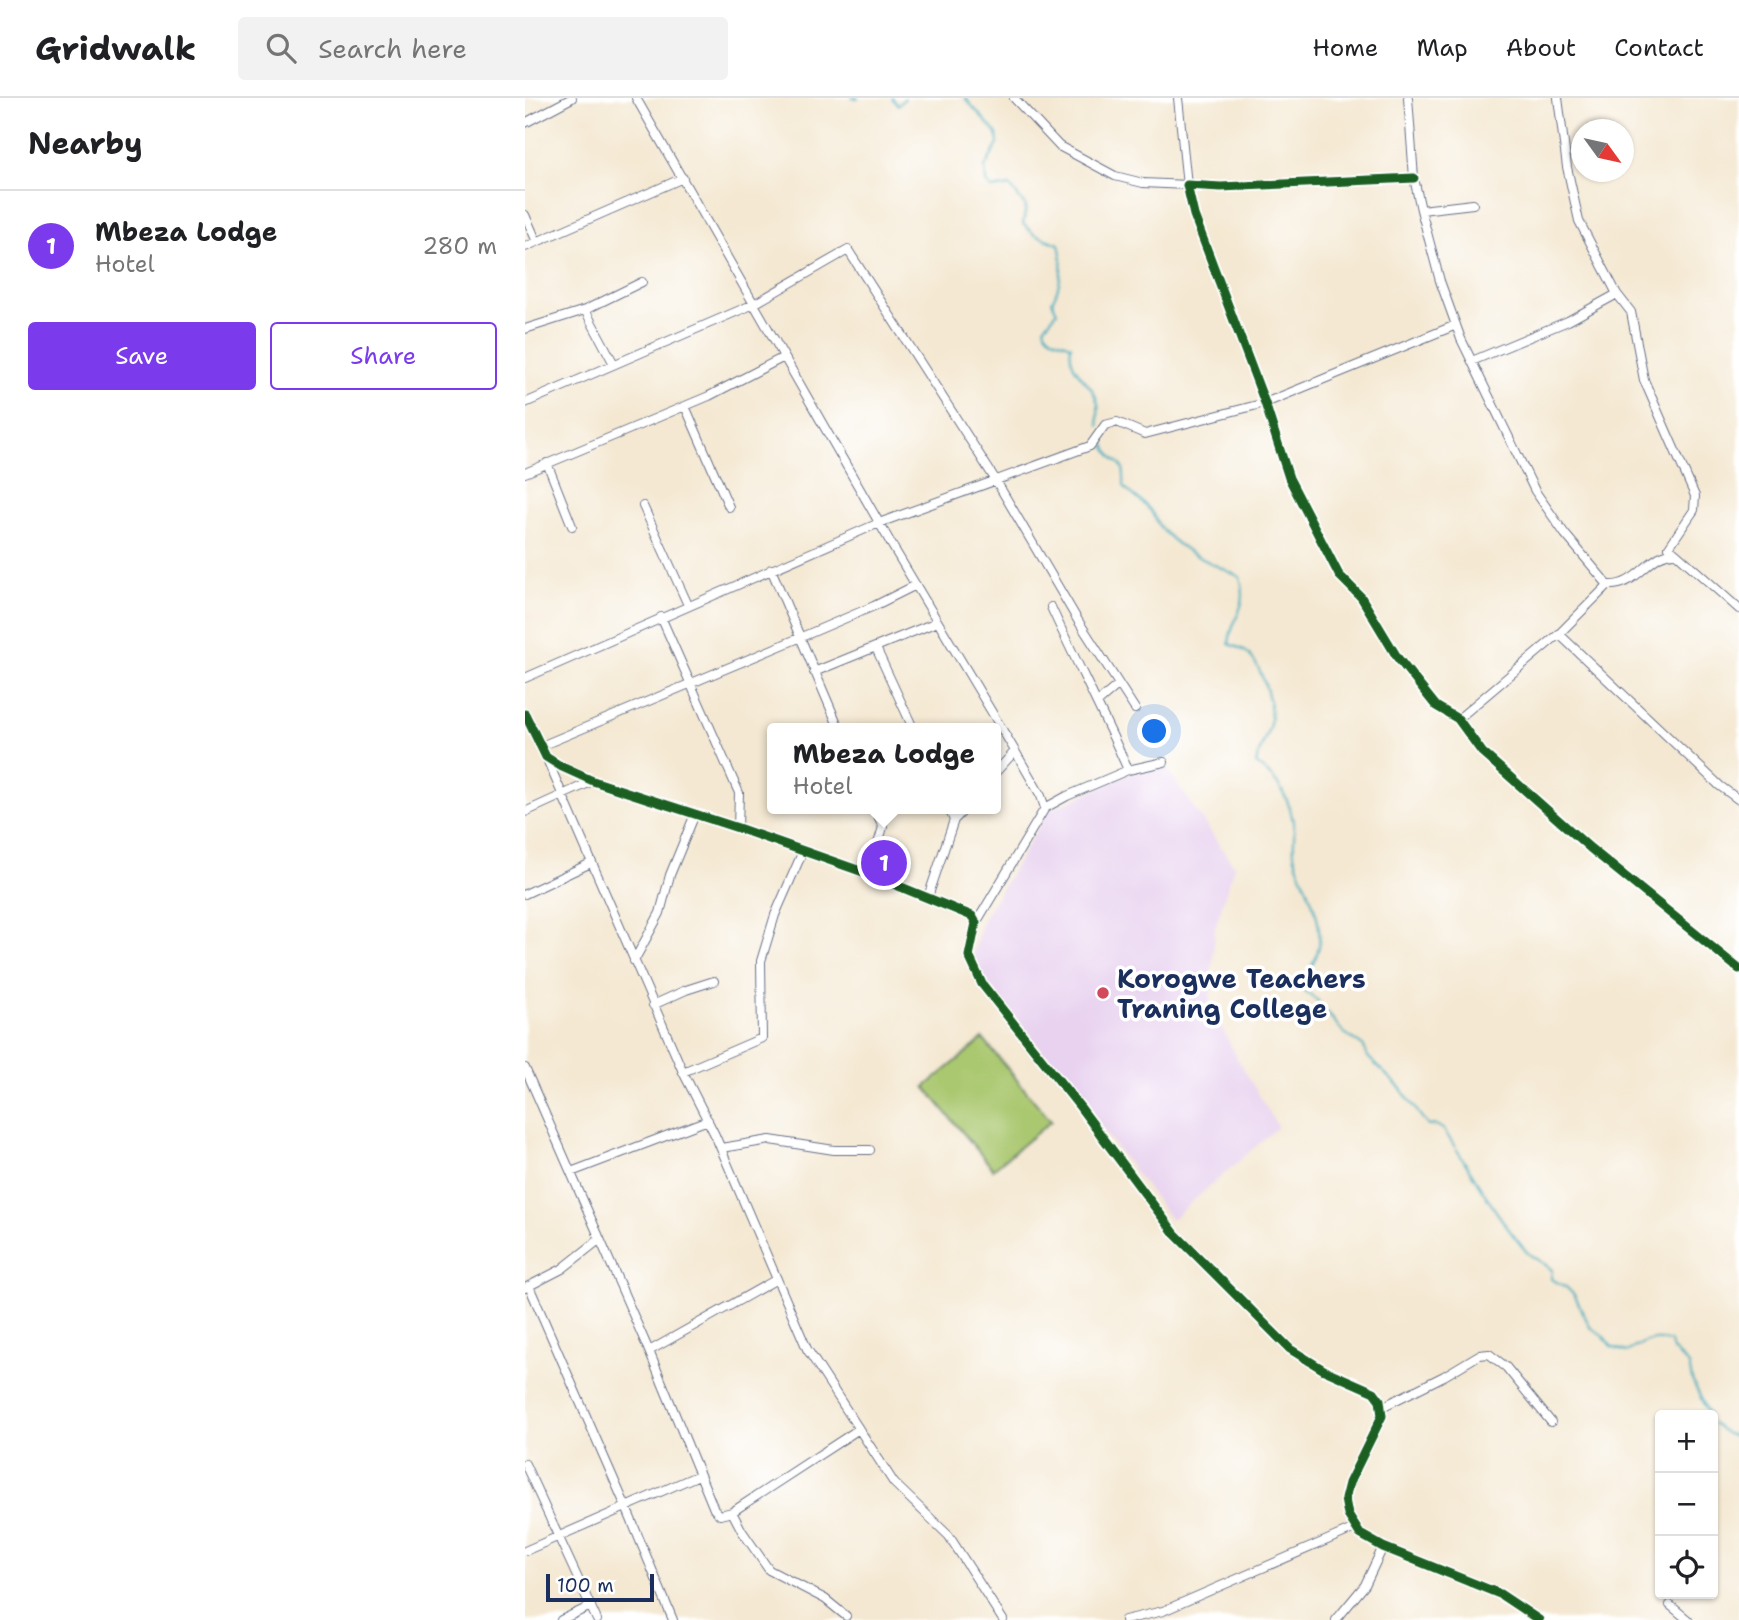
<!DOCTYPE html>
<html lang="en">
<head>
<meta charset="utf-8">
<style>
  :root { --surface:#fff; --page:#f2f2f2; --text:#202124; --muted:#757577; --line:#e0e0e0; --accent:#7c3aed }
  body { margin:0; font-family:"Shantell Sans",sans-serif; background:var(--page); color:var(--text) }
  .controls { position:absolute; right:21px; bottom:21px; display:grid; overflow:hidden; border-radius:7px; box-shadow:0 2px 5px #0004 }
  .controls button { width:63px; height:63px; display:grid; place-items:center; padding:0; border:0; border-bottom:2px solid var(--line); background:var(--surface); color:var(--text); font:35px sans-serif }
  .compass { position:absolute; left:1046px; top:21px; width:63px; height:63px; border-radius:50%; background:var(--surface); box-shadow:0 2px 5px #0004; rotate:123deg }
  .scale { position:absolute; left:21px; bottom:18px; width:108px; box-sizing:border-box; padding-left:7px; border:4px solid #1b2f5e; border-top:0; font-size:19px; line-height:24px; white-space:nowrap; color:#1b2f5e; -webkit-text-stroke:5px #fff; paint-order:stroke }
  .you { position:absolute; left:630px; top:634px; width:24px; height:24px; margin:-18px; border:5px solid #fff; border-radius:50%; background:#1a73e8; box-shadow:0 0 0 10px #1a73e833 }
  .badge { display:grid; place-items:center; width:46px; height:46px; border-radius:50%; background:var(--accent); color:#fff; font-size:23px; font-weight:700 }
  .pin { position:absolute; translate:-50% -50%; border:4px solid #fff; box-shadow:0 2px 7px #0006 }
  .popup { position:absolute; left:242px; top:625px; width:234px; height:91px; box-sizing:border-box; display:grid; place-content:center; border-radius:7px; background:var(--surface); filter:drop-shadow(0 2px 5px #0005); font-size:23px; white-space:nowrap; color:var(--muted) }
  .popup b { font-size:26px; color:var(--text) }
  .popup::after { content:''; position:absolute; left:50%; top:100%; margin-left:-14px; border:14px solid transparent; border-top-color:var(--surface) }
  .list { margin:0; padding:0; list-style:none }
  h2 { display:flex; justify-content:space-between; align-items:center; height:91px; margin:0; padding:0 28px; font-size:30px }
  h2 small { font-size:23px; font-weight:400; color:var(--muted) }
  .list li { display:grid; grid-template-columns:46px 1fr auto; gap:21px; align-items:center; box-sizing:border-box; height:112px; padding:0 28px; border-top:2px solid var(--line) }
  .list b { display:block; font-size:26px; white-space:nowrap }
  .list p { margin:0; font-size:23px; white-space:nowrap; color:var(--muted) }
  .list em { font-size:23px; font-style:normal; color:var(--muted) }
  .actions { display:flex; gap:14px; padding:21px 28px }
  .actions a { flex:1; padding:16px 0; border:2px solid var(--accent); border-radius:7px; text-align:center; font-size:24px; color:var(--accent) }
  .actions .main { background:var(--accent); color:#fff }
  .icon { flex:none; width:38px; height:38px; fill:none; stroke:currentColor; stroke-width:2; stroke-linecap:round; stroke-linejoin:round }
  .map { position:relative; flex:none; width:1214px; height:1522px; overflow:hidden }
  header { display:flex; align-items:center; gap:42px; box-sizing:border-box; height:98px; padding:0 35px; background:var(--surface); border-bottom:2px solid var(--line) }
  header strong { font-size:33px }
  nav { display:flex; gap:38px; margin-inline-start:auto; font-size:24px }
  .search { width:490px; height:63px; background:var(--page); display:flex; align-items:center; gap:18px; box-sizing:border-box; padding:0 24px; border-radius:7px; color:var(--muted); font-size:26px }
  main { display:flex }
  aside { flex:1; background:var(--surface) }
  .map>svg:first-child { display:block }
  .built { fill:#e8d2ef }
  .green { fill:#aac86f; stroke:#627c66; stroke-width:2 }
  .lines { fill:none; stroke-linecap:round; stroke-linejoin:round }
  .stream { stroke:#41acc0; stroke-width:2 }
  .minor-casing { stroke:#677087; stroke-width:10 }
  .tertiary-casing { stroke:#677087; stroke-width:12 }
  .minor { stroke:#fff; stroke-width:8 }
  .tertiary { stroke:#fff; stroke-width:10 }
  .cycleway-casing { stroke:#fff; stroke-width:13 }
  .cycleway { stroke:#1b5e20; stroke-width:9 }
  .poi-dot { fill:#d1495b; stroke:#fff; stroke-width:2.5 }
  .labels { text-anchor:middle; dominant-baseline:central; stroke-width:7; stroke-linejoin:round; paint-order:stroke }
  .poi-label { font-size:26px; font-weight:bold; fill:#1b2f5e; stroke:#fff; text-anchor:start }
</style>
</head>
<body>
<header>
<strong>Gridwalk</strong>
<div class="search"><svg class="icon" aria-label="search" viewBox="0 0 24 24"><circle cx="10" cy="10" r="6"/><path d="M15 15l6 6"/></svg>Search here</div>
<nav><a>Home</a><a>Map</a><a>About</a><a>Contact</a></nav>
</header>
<main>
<aside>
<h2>Nearby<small></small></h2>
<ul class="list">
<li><span class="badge">1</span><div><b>Mbeza Lodge</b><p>Hotel</p></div><em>280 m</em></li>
</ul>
<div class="actions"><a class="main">Save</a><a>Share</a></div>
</aside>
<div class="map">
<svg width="1214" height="1522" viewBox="0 0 1214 1522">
  <rect width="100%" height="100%" fill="#fff"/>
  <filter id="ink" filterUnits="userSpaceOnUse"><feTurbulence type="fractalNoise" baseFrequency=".0143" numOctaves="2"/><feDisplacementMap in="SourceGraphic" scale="14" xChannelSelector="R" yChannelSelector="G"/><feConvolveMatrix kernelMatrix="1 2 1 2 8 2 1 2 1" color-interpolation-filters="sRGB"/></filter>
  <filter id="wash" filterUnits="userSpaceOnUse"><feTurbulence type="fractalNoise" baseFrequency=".00686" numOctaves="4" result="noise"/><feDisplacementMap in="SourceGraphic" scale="28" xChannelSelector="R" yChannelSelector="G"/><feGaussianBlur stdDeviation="1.57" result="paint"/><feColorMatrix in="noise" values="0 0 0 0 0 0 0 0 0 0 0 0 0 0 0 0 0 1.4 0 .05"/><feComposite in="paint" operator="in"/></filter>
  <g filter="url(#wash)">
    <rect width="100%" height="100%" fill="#f4e8d2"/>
    <!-- built -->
    <path class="built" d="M640,668L709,768L690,829L685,906L712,960L753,1029L646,1122L559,1006L461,883L448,858L456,825L523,713L604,676Z"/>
    <!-- green -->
    <path class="green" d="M458,941L526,1023L468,1071L400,989Z"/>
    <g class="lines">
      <!-- stream -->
      <path class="stream" d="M327,0H333
        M367,0L373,7L380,0
        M440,0L472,36L473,46L460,69L461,84L467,91L485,88L501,109L498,126L510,137L534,146C539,164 536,188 527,203L532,214L519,229C522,242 535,242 546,247C541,275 568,281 573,306C574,313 572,320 574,328
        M577,336C579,342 580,348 583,353C594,371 600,359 599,388C606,397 615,401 623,410C629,415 630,423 635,429C655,454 687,465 715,479C725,511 706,518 704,546C709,548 716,550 720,553C737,566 750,609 744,630C740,643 734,651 731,666C755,682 767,704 769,733C770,742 767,752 770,760C779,789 798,816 794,848C791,865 780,874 779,893L792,902L817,933L839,949L843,959L876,991L903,1028L911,1027L918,1031C946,1071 969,1116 1001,1153C1008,1161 1019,1164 1027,1172L1026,1181L1041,1189L1050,1198L1065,1229L1078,1238L1087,1249L1102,1254C1116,1245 1128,1238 1145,1244L1148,1252L1164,1267L1167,1282L1184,1317
        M1188,1326L1202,1336L1214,1339"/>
    </g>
  </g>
  <g filter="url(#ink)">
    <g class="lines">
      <!-- minor casing -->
      <g class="minor-casing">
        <path id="minor" d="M111,0L368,449L490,653L516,698L520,710
          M489,0L534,48L590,78L618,85L662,87L653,0
          M883,0L889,80L896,112L915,183L936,241L1010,393L1040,436L1083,487C1114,489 1124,453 1151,455L1214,511
          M1033,0L1042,69L1054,123L1092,196L1106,214L1119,282L1170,398L1169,412L1144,449L1151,455
          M0,25L47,0
          M889,80L696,89L662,87L669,117L740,305L764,380L814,477L836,499L872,559L911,608L933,621L957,654L1065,750L1214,871
          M896,112L948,106
          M0,117L12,144
          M0,149L158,80
          M60,212L117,184
          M0,231L60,212L89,266
          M947,263L1043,223L1092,196
          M0,305L229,206L323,152L470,381L552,521L610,611
          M160,308L204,409
          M22,365L47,428
          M0,375L184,298L259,259
          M118,408L163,507
          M246,471L314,630
          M526,509C551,564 579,617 603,672
          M136,519L214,695L213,730
          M1034,536L1195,688L1214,702
          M351,550L388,630
          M289,574L412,524
          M0,580L354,425L565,348L580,327L592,324L620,336L740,305L931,227
          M573,604L594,586
          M933,621L1034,536L1083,487
          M16,648L274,540L349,508L391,487
          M21,659L158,974L190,1037L282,1251L369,1385L424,1438L478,1522
          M471,674L490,653
          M424,711L429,722
          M0,714L68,683
          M344,776L358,729L350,711
          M0,796L66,765
          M403,799L429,722L440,711
          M451,825L520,710L542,698L603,672L639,664
          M109,863L135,815L145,777L170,716
          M128,907L161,892L189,883
          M0,970L75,1141L37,1171L0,1190
          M158,974L237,940L236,863L250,817L278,753
          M196,1050L245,1042L309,1052H345
          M46,1074L183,1022
          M75,1141L124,1253L189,1411L195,1417L207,1414L334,1331
          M4,1188L101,1409L148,1522
          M124,1253L252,1181
          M857,1309L919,1278L954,1257L964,1256L981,1269L1026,1324
          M0,1366L72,1522
          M207,1414L217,1433L244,1472L300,1501L321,1518
          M0,1453L174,1377
          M1145,1507L1163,1522
          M36,1522L66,1508
          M600,1522L638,1513L830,1430
          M811,1522L840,1487L858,1449"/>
      </g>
      <!-- tertiary casing -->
      <g class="tertiary-casing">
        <path id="tertiary" d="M0,616L21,659L37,669L68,683L213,730L344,776L447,818L451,825L444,858L457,886L555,1009L650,1136L765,1251L799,1272L849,1294L855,1302L857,1318L824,1385L820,1401L823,1417L835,1436L858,1449L975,1496L1014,1522"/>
      </g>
      <!-- minor -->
      <use href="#minor" class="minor"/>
      <!-- tertiary -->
      <use href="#tertiary" class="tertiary"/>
      <!-- cycleway casing -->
      <g class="cycleway-casing">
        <path id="cycleway" d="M889,80L696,89L662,87L669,117L740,305L764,380L814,477L836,499L872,559L911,608L933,621L957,654L1065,750L1214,871
          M0,616L21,659L37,669L68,683L213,730L344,776L447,818L451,825L444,858L457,886L555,1009L650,1136L765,1251L799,1272L849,1294L855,1302L857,1318L824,1385L820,1401L823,1417L835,1436L858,1449L975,1496L1014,1522"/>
      </g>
      <!-- cycleway -->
      <use href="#cycleway" class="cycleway"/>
    </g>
  </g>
  <!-- markers -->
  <circle class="poi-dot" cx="578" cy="895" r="7"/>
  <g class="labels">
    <!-- poi labels -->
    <g class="poi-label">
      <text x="592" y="880">Korogwe Teachers<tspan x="592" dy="30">Traning College</tspan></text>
    </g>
  </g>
</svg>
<div class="controls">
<button>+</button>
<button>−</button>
<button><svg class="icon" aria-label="locate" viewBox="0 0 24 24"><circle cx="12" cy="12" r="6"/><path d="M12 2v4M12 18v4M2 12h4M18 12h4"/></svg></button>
</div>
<svg class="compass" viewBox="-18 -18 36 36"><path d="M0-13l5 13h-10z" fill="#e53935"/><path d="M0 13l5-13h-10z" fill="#757577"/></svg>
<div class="scale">100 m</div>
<div class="you"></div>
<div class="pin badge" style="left:359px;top:765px">1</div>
<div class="popup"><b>Mbeza Lodge</b>Hotel</div>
</div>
</main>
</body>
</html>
